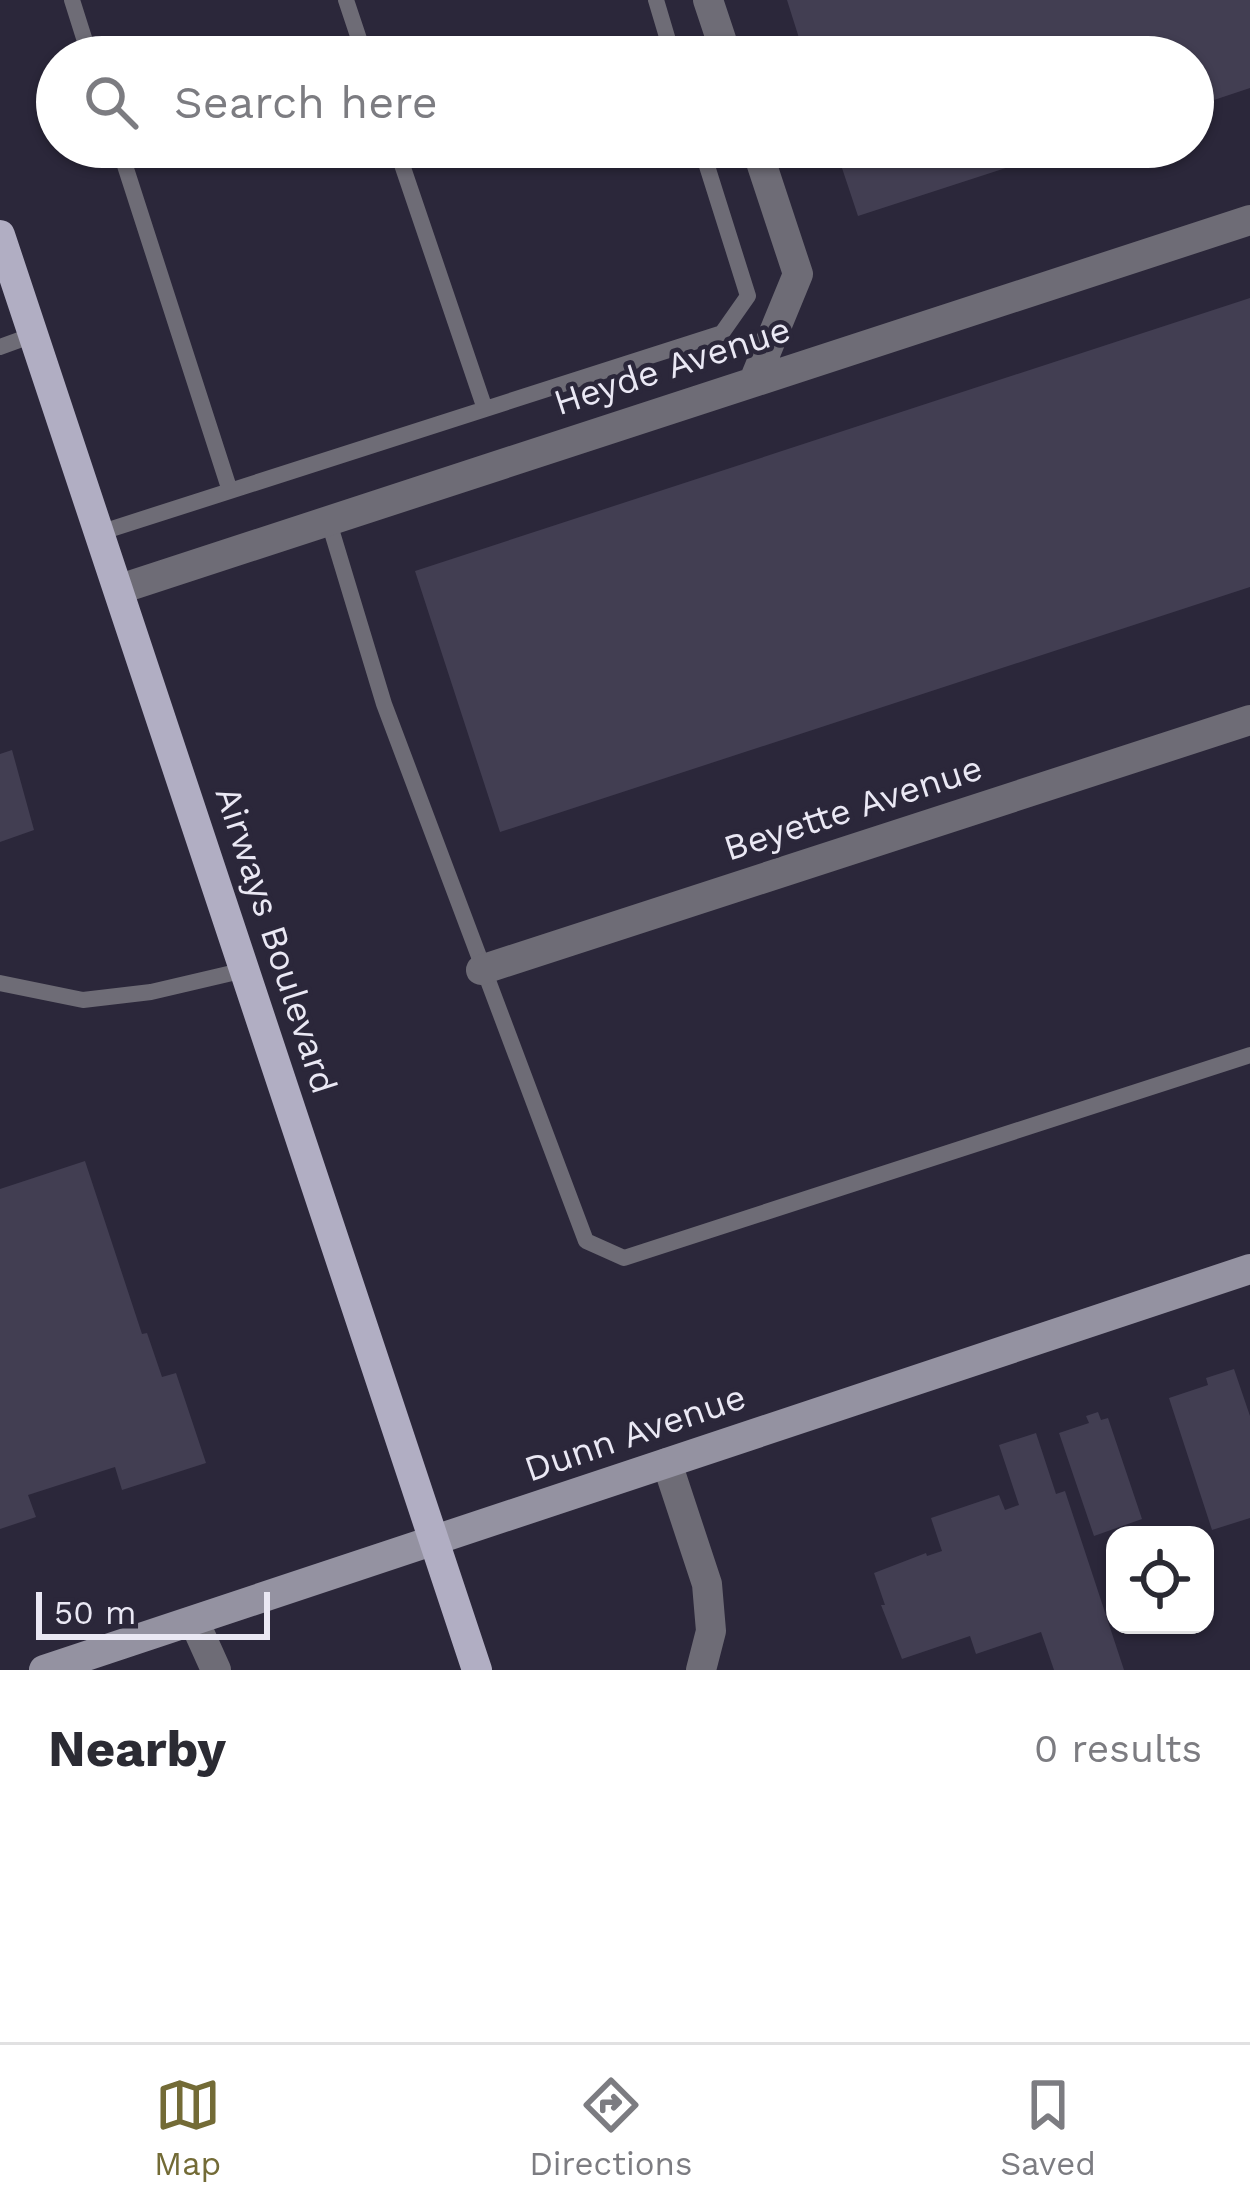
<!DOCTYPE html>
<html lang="en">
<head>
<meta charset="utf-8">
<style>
  :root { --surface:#fff; --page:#f7f7f7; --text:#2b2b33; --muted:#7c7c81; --line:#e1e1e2; --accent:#736b36 }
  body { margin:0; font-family:"Work Sans",sans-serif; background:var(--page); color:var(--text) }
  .controls { position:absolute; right:36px; bottom:36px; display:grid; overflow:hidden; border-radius:24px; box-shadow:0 3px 9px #0004 }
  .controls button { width:108px; height:108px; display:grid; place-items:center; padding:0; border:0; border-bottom:3px solid var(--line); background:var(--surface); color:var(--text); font:60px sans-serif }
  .scale { position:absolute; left:36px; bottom:30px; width:234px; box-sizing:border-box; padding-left:12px; border:6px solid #eae8f4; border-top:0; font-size:33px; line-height:42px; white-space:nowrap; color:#eae8f4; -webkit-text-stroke:9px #2b273a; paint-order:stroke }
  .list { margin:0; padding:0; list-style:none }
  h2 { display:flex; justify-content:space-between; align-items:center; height:156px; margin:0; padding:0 48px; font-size:51px }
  h2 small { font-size:39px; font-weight:400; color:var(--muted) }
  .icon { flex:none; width:66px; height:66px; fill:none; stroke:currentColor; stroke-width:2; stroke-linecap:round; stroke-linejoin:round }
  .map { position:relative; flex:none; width:1250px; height:1670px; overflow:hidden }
  .search { position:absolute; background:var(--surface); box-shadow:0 3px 9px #0004; left:36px; right:36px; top:36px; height:132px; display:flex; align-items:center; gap:30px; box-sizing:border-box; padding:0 42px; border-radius:66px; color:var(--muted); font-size:45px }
  .sheet { height:372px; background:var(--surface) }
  nav { display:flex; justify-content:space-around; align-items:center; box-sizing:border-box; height:168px; border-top:3px solid var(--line); background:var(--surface); font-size:33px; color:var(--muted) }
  nav a { display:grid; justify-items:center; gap:6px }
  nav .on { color:var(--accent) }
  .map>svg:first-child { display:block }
  .building { fill:#423e52 }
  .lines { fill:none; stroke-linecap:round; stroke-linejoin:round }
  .lane { stroke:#6e6c76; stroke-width:16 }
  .street { stroke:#6e6c76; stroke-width:30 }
  .secondary { stroke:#9492a1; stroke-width:30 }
  .primary { stroke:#b1aec3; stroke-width:30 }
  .labels { text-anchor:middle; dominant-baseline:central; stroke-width:9; stroke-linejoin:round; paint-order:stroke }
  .street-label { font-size:36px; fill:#eae8f4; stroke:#2b273a }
</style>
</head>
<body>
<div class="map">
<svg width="1250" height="1670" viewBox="0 0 1250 1670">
  <rect width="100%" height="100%" fill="#2b273a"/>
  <!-- building -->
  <path class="building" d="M787,0H1250V88L1193,107V57H805Z
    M835,147H1067V148L858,216Z
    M1250,298V587L500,832L415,571Z
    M12,750L34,830L0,842V754Z
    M85,1161L142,1334L147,1333L162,1377L176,1373L206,1463L122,1490L115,1467L28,1495L36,1517L0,1529V1189Z
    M1234,1369L1250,1416V1518L1212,1530L1169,1398L1208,1385L1206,1378Z
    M1098,1412L1101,1420L1108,1418L1142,1519L1094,1536L1059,1433L1089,1423L1086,1416Z
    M1036,1433L1056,1494L1065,1491L1124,1670H1054L1041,1632L976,1654L970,1636L902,1659L881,1605H885L874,1573L926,1553L927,1556L942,1551L931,1518L999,1495L1005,1510L1019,1505L999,1445Z"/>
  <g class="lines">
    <!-- lane -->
    <path class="lane" d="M72,0L90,57
      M346,0L365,57
      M656,0L673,57
      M119,147L230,491
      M396,147L485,409
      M0,347L33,335
      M328,519L384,704L586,1241L624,1258L1250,1055
      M99,533L722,333L748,296L701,147
      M0,983L83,1000L151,992L245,970"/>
    <!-- street -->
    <path class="street" d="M708,0L727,57
      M754,381L798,274L756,147
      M120,589L1250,220
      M481,970L1250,720
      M667,1463L707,1584L711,1631L701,1670
      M194,1621L216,1670"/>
    <!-- secondary -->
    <path class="secondary" d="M44,1670L1250,1269"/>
    <!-- primary -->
    <path class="primary" d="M0,235L477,1670"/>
  </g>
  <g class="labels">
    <!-- street labels -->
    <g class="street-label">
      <text transform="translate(672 366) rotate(-18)">Heyde Avenue</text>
      <text transform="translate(853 808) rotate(-18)">Beyette Avenue</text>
      <text transform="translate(276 940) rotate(72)">Airways Boulevard</text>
      <text transform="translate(635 1433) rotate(-19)">Dunn Avenue</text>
    </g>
  </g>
</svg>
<div class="controls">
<button><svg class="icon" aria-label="locate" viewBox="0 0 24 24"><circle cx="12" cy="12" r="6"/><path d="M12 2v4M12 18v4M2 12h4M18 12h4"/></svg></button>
</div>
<div class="scale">50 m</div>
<div class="search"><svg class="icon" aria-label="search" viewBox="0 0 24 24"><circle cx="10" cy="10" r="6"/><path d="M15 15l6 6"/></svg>Search here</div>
</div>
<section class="sheet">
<h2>Nearby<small>0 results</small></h2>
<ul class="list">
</ul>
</section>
<nav>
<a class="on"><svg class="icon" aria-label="map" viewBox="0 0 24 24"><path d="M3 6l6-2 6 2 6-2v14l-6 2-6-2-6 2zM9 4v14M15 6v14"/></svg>Map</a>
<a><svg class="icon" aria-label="directions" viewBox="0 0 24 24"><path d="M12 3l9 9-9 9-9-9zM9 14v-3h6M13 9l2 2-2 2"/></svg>Directions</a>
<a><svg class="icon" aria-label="saved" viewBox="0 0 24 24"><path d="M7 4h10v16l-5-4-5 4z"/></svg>Saved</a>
</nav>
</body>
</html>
